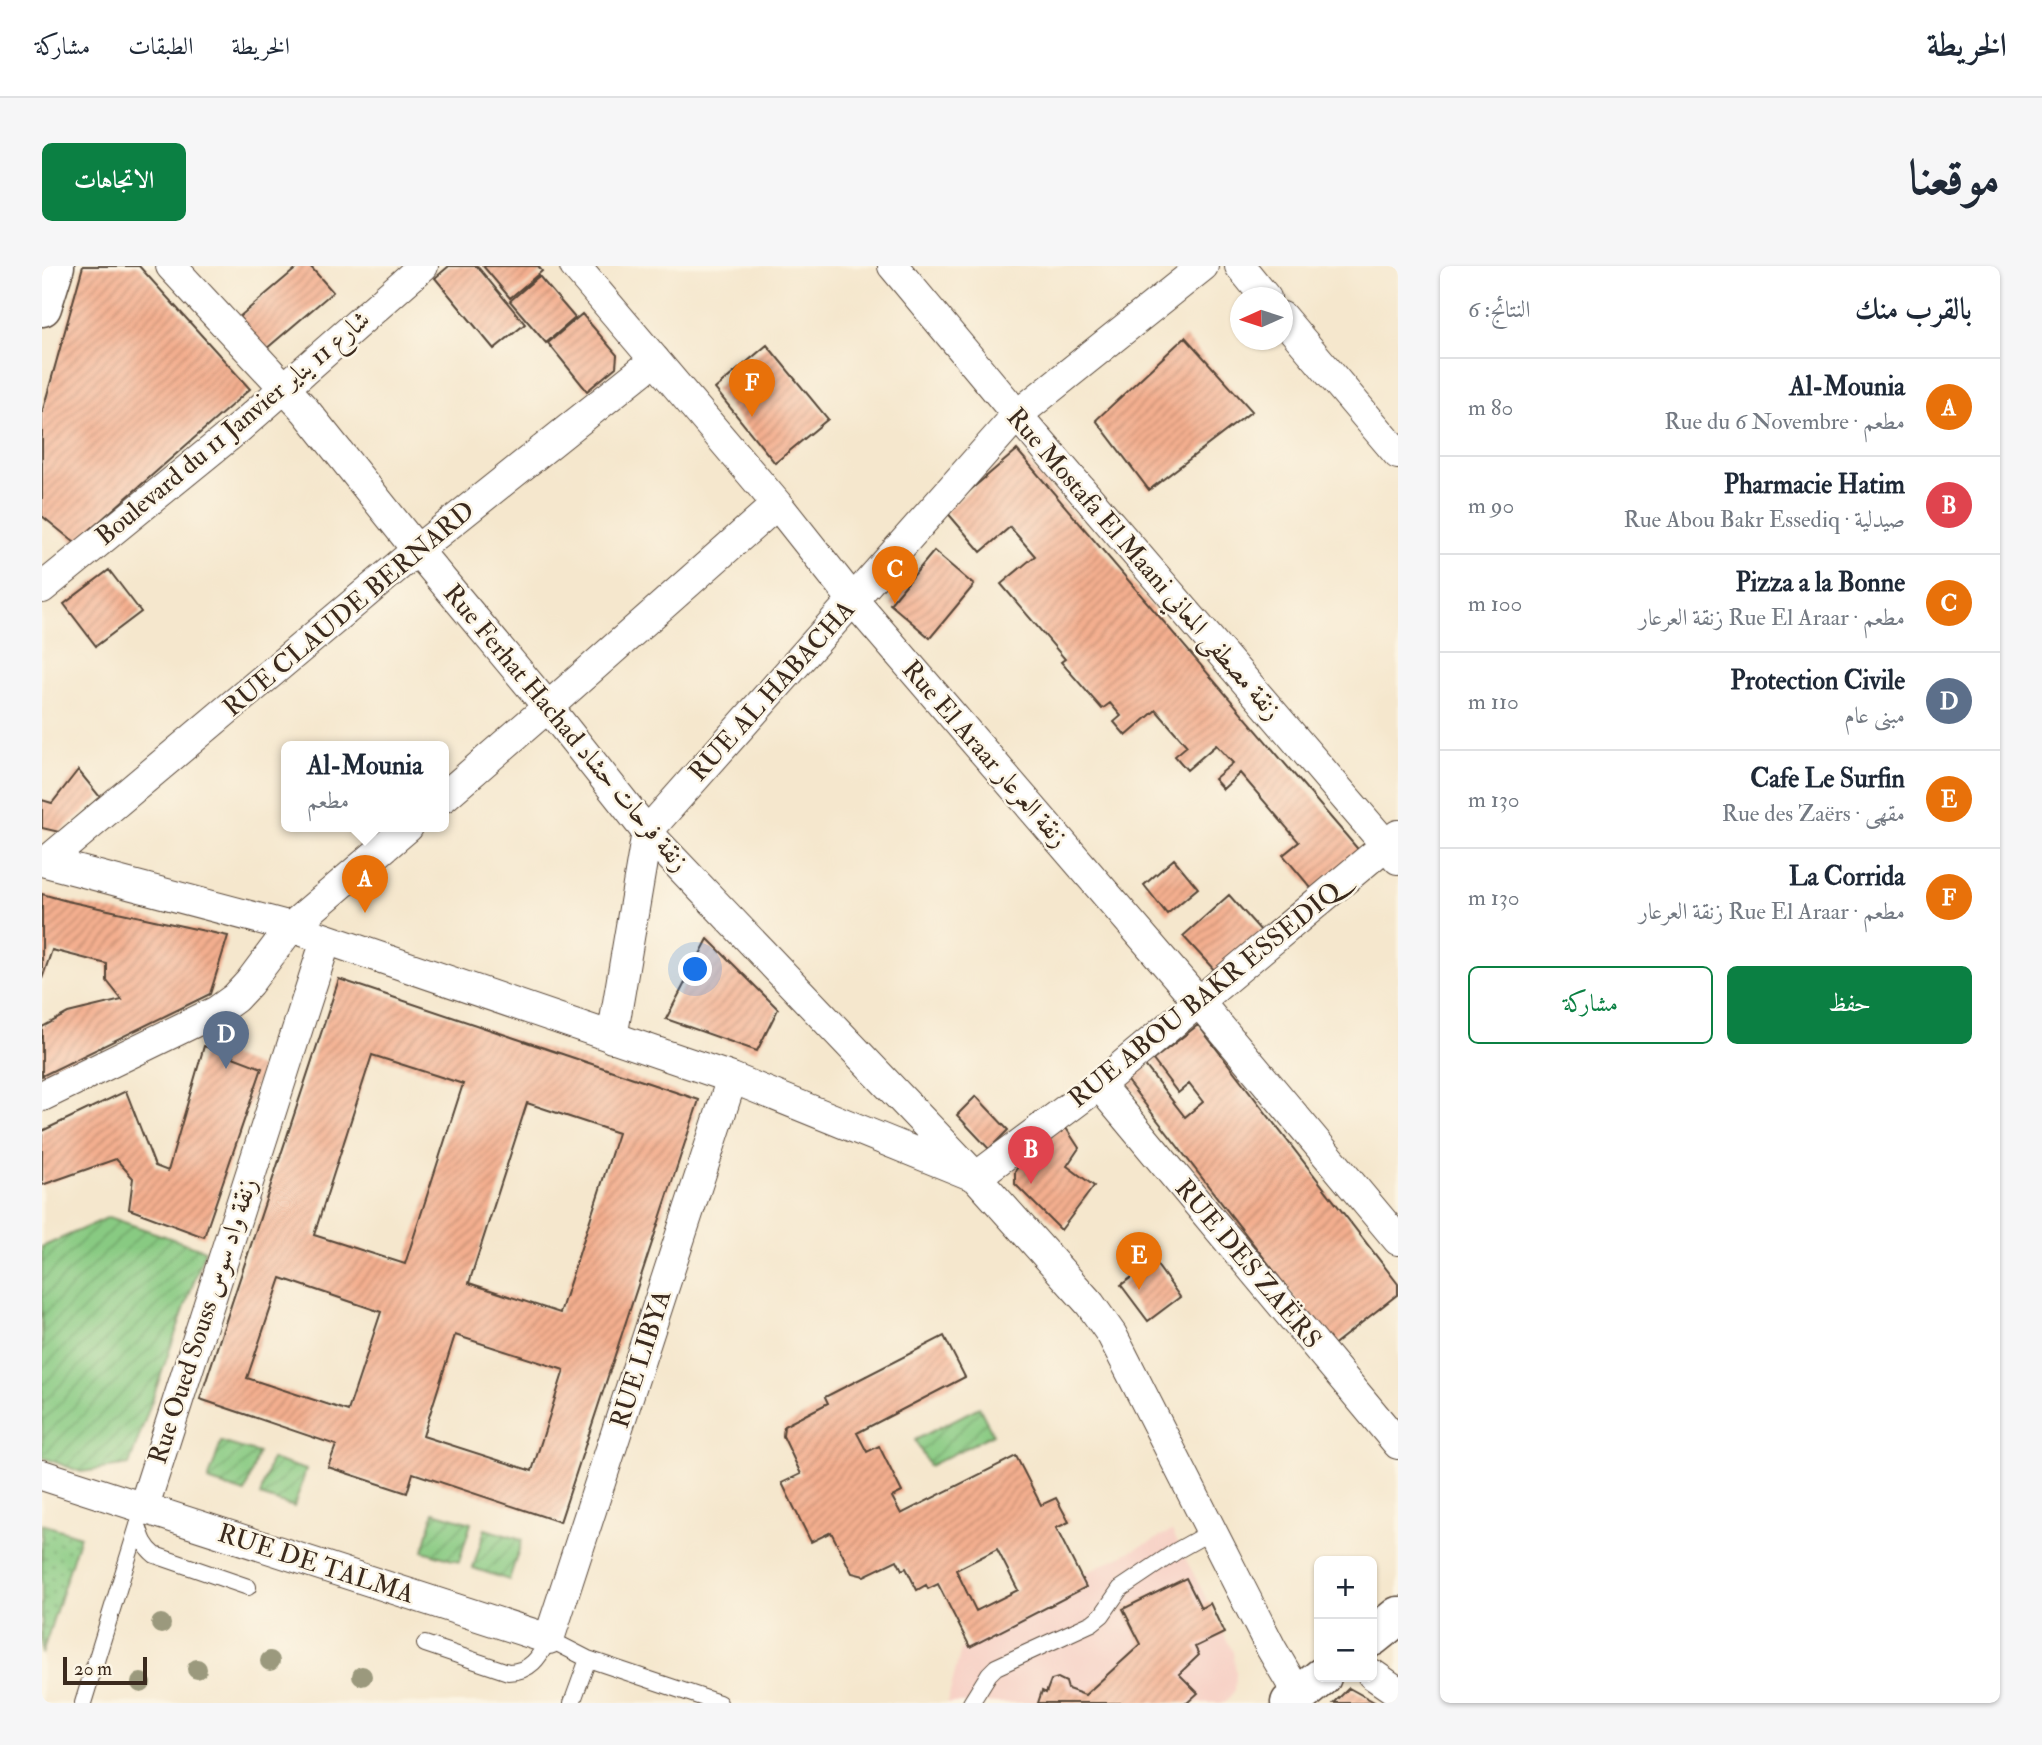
<!DOCTYPE html>
<html lang="ar">
<head>
<meta charset="utf-8">
<style>
  :root { --surface:#fff; --page:#f6f6f7; --text:#1f2937; --muted:#747a83; --line:#e0e1e3; --accent:#0b8043 }
  body { margin:0; font-family:"IM FELL Double Pica",Amiri,serif; background:var(--page); color:var(--text); direction:rtl }
  .controls { position:absolute; right:21px; bottom:21px; display:grid; overflow:hidden; border-radius:10px; box-shadow:0 2px 5px #0004 }
  .controls button { width:63px; height:63px; display:grid; place-items:center; padding:0; border:0; border-bottom:2px solid var(--line); background:var(--surface); color:var(--text); font:35px sans-serif }
  .compass { position:absolute; left:1188px; top:21px; width:63px; height:63px; border-radius:50%; background:var(--surface); box-shadow:0 2px 5px #0004; rotate:267deg }
  .scale { position:absolute; left:21px; bottom:18px; width:84px; box-sizing:border-box; padding-left:7px; border:4px solid #3b2a1e; border-top:0; font-size:19px; line-height:24px; white-space:nowrap; color:#3b2a1e; -webkit-text-stroke:5px #fcf5e5; paint-order:stroke }
  .you { position:absolute; left:654px; top:704px; width:24px; height:24px; margin:-18px; border:5px solid #fff; border-radius:50%; background:#1a73e8; box-shadow:0 0 0 10px #1a73e833 }
  .badge { display:grid; place-items:center; width:46px; height:46px; border-radius:50%; background:var(--accent); color:#fff; font-size:23px; font-weight:700 }
  .pin { position:absolute; translate:-50% -58px; filter:drop-shadow(0 2px 4px #0008) }
  .pin::after { content:''; position:absolute; top:37px; width:24px; height:21px; background:inherit; clip-path:polygon(0 0,100% 0,50% 100%) }
  .popup { position:absolute; left:239px; top:475px; width:168px; height:91px; box-sizing:border-box; display:grid; place-content:center; border-radius:10px; background:var(--surface); filter:drop-shadow(0 2px 5px #0005); font-size:23px; white-space:nowrap; color:var(--muted) }
  .popup b { font-size:26px; color:var(--text) }
  .popup::after { content:''; position:absolute; left:50%; top:100%; margin-left:-14px; border:14px solid transparent; border-top-color:var(--surface) }
  .list { margin:0; padding:0; list-style:none }
  h2 { display:flex; justify-content:space-between; align-items:center; height:91px; margin:0; padding:0 28px; font-size:30px }
  h2 small { font-size:23px; font-weight:400; color:var(--muted) }
  .list li { display:grid; grid-template-columns:46px 1fr auto; gap:21px; align-items:center; box-sizing:border-box; height:98px; padding:0 28px; border-top:2px solid var(--line) }
  .list b { display:block; font-size:26px; white-space:nowrap }
  .list p { margin:0; font-size:23px; white-space:nowrap; color:var(--muted) }
  .list em { font-size:23px; font-style:normal; color:var(--muted) }
  .actions { display:flex; gap:14px; padding:21px 28px }
  .actions a { flex:1; padding:16px 0; border:2px solid var(--accent); border-radius:10px; text-align:center; font-size:24px; color:var(--accent) }
  .actions .main { background:var(--accent); color:#fff }
  .map { position:relative; flex:none; width:1356px; height:1437px; overflow:hidden; direction:ltr; border-radius:10px }
  header { display:flex; align-items:center; gap:42px; box-sizing:border-box; height:98px; padding:0 35px; background:var(--surface); border-bottom:2px solid var(--line) }
  header strong { font-size:33px }
  nav { display:flex; gap:38px; margin-inline-start:auto; font-size:24px }
  .intro { display:flex; align-items:center; justify-content:space-between; box-sizing:border-box; height:168px; padding:0 42px }
  h1 { margin:0; font-size:49px }
  .button { padding:18px 32px; border-radius:10px; background:var(--accent); color:#fff; font-size:24px; font-weight:700 }
  main { display:flex; gap:42px; padding:0 42px }
  aside { flex:1; background:var(--surface); border-radius:10px; box-shadow:0 2px 5px #0004 }
  .map>svg:first-child { display:block }
  .built { fill:#f7d1c6 }
  .park { fill:url(#park-dots); stroke:#627a50; stroke-width:2 }
  .garden { fill:url(#garden-furrows); stroke:#627a50; stroke-width:2 }
  .building { fill:url(#building-hatch); fill-rule:evenodd }
  .lines { fill:none; stroke-linecap:round; stroke-linejoin:round }
  .service-casing { stroke:#574638; stroke-width:18 }
  .minor-casing { stroke:#574638; stroke-width:32 }
  .tertiary-casing { stroke:#574638; stroke-width:41 }
  .secondary-casing { stroke:#574638; stroke-width:41 }
  .service { stroke:#fff; stroke-width:16 }
  .minor { stroke:#fff; stroke-width:30 }
  .tertiary { stroke:#fff; stroke-width:38 }
  .secondary { stroke:#fff; stroke-width:38 }
  .tree { fill:#9b997d }
  .labels { text-anchor:middle; dominant-baseline:central; stroke-width:5; stroke-linejoin:round; paint-order:stroke }
  .street-label { font-size:26px; fill:#3b2a1e; stroke:#fcf5e5 }
</style>
</head>
<body>
<header>
<strong>الخريطة</strong>
<nav><a>الخريطة</a><a>الطبقات</a><a>مشاركة</a></nav>
</header>
<div class="intro"><h1>موقعنا</h1><a class="button">الاتجاهات</a></div>
<main>
<aside>
<h2>بالقرب منك<small>النتائج: 6</small></h2>
<ul class="list">
<li><span class="badge" style="background:#e8710a">A</span><div><b>Al-Mounia</b><p>مطعم · Rue du 6 Novembre</p></div><em>80 m</em></li>
<li><span class="badge" style="background:#e0444e">B</span><div><b>Pharmacie Hatim</b><p>صيدلية · Rue Abou Bakr Essediq</p></div><em>90 m</em></li>
<li><span class="badge" style="background:#e8710a">C</span><div><b>Pizza a la Bonne</b><p>مطعم · Rue El Araar زنقة العرعار</p></div><em>100 m</em></li>
<li><span class="badge" style="background:#5c6f8a">D</span><div><b>Protection Civile</b><p>مبنى عام</p></div><em>110 m</em></li>
<li><span class="badge" style="background:#e8710a">E</span><div><b>Cafe Le Surfin</b><p>مقهى · Rue des Zaërs</p></div><em>130 m</em></li>
<li><span class="badge" style="background:#e8710a">F</span><div><b>La Corrida</b><p>مطعم · Rue El Araar زنقة العرعار</p></div><em>130 m</em></li>
</ul>
<div class="actions"><a class="main">حفظ</a><a>مشاركة</a></div>
</aside>
<div class="map">
<svg width="1356" height="1437" viewBox="0 0 1356 1437">
  <defs>
    <pattern id="park-dots" width="8" height="8" patternUnits="userSpaceOnUse" patternTransform="scale(1.75)"><rect width="8" height="8" fill="#88ca82"/><path d="M2 2h.1M6 6h.1" fill="none" stroke="#70a46a" stroke-width="1.8" stroke-linecap="round"/></pattern>
    <pattern id="garden-furrows" width="10" height="10" patternUnits="userSpaceOnUse" patternTransform="scale(1.75)"><rect width="10" height="10" fill="#88ca82"/><path d="M-1 1l2-2M0 10L10 0M9 11l2-2" fill="none" stroke="#70a46a"/></pattern>
    <pattern id="building-hatch" width="6" height="6" patternUnits="userSpaceOnUse" patternTransform="scale(1.75)"><rect width="6" height="6" fill="#f4af8f"/><path d="M-1 1l2-2M0 6l6-6M5 7l2-2" fill="none" stroke="#c78f74"/></pattern>
  </defs>
  <rect width="100%" height="100%" fill="#fcf5e5"/>
  <filter id="ink" filterUnits="userSpaceOnUse"><feTurbulence type="fractalNoise" baseFrequency=".0143" numOctaves="2"/><feDisplacementMap in="SourceGraphic" scale="14" xChannelSelector="R" yChannelSelector="G"/><feConvolveMatrix kernelMatrix="1 2 1 2 8 2 1 2 1" color-interpolation-filters="sRGB"/></filter>
  <filter id="wash" filterUnits="userSpaceOnUse"><feTurbulence type="fractalNoise" baseFrequency=".00686" numOctaves="4" result="noise"/><feDisplacementMap in="SourceGraphic" scale="28" xChannelSelector="R" yChannelSelector="G"/><feGaussianBlur stdDeviation="1.57" result="paint"/><feColorMatrix in="noise" values="0 0 0 0 0 0 0 0 0 0 0 0 0 0 0 0 0 1.4 0 .05"/><feComposite in="paint" operator="in"/></filter>
  <g filter="url(#wash)">
    <rect width="100%" height="100%" fill="#f5e7cd"/>
    <!-- built -->
    <path class="built" d="M1130,1265L1191,1386L1194,1406L1193,1424L1183,1437H905L919,1383L928,1381L1044,1322L1038,1310Z"/>
    <!-- park -->
    <path class="park" d="M0,1258L38,1270L0,1388Z"/>
    <!-- garden -->
    <path class="garden" d="M67,951L163,984L87,1199L39,1206L0,1191V981Z
      M937,1141L951,1168L887,1200L873,1174Z
      M179,1176L216,1187L203,1227L166,1215Z
      M229,1193L264,1204L252,1241L218,1230Z
      M392,1246L429,1257L417,1296L381,1285Z
      M443,1263L480,1274L467,1314L431,1302Z"/>
    <g id="blocks">
      <!-- building -->
      <path class="building" d="M41,0H97L208,123L33,277L0,250V147Z
        M257,0H268L291,26L224,83L197,51Z
        M407,0H435L483,58L452,83L393,12Z
        M441,0H496L500,5L468,32Z
        M497,10L533,52L504,77L468,35Z
        M540,48L575,89L574,101L545,125L506,77Z
        M1143,71L1210,145L1107,224L1054,154Z
        M725,79L786,153L733,197L673,123Z
        M975,184L1320,588L1274,628L1241,589L1257,576L1198,507L1181,523L1172,513L1191,497L1174,479L1145,504L1133,490L1145,480L1114,444L1084,470L1072,456L1079,450L1068,437L1060,443L1019,396L1023,393L959,318L993,290L968,261L939,286L904,245Z
        M892,285L932,319L888,372L848,338Z
        M67,304L99,346L54,380L22,338Z
        M36,504L58,531L17,566L0,562V534L10,537Z
        M1132,593L1156,622L1125,648L1102,619Z
        M0,628L25,635L186,670L168,728L0,810V761L26,747L80,734L65,715V698L10,684L0,713Z
        M1187,629L1220,666L1175,707L1141,670Z
        M666,673L736,743L715,785L624,753Z
        M297,713L657,834L518,1256L371,1207L365,1227L286,1201L294,1179L158,1133ZM330,789L421,818L363,998L272,969ZM485,837L576,867L518,1047L427,1017ZM239,1012L339,1046L306,1145L205,1112ZM413,1069L522,1104L490,1205L381,1170Z
        M1156,759L1356,1018V1028L1290,1080L1082,811L1101,797L1143,851L1161,836L1147,818L1136,827L1111,794Z
        M162,780L220,802L162,971L87,943L91,912L74,893L0,919V865L84,825L113,900L126,905Z
        M934,830L966,864L947,883L915,849Z
        M1022,859L1037,882L1025,900L1052,920L1019,964L973,918V905L983,892Z
        M1112,995L1138,1031L1106,1055L1079,1019Z
        M902,1070L923,1111L815,1167L825,1186L837,1180L860,1226L850,1231L859,1248L974,1190L999,1239L1014,1232L1027,1256L1014,1262L1044,1321L928,1381L896,1318L886,1323L884,1319L875,1324L864,1302L860,1304L855,1294L822,1310L810,1307L789,1266L769,1276L740,1217L759,1208L741,1170L742,1160L786,1137L783,1131ZM955,1283L976,1324L934,1345L914,1304Z
        M1144,1312L1159,1342L1168,1337L1182,1367L1153,1381L1157,1389L1137,1408L1156,1427L1145,1437H996L1000,1425L1004,1427L1009,1414L1016,1412L1024,1416L1026,1423L1043,1429L1099,1378L1081,1343Z
        M1307,1422L1334,1437H1292Z"/>
    </g>
  </g>
  <g filter="url(#ink)">
    <use href="#blocks" fill-opacity="0" stroke="#574638" stroke-width="2"/>
    <g class="lines">
      <!-- service casing -->
      <g class="service-casing">
        <path id="service" d="M96,1259C100,1272 102,1280 113,1289L206,1321
          M383,1378L466,1406C489,1406 497,1391 507,1373L546,1393L677,1437
          M41,1437L102,1240
          M530,1437L546,1393
          M929,1437L947,1408L954,1401L1050,1357L1060,1349L1078,1323L1136,1284L1170,1265"/>
      </g>
      <!-- minor casing -->
      <g class="minor-casing">
        <path id="minor" d="M129,0L263,144L375,284L506,441L605,566L934,911L1057,819L1356,569
          M533,0L735,238L811,334L1156,735L1356,974
          M851,0L975,149L1356,593
          M1198,0L1224,32
          M1240,51L1356,188
          M0,322L198,161L381,0
          M402,531L506,441L735,238
          M0,595L249,661L690,812L934,911L1048,1038L1070,1069L1229,1382L1257,1430
          M4,596L375,284L613,94
          M570,772L605,566L975,149L1161,0
          M1057,819L1356,1178
          M0,830L175,745L193,732L207,717L249,661L366,561
          M0,1209L507,1373L690,812
          M102,1240L284,674
          M1330,1408L1356,1426"/>
      </g>
      <!-- tertiary casing -->
      <g class="tertiary-casing">
        <path id="tertiary" d="M1330,1371L1356,1350
          M1248,1437L1280,1411"/>
      </g>
      <!-- secondary casing -->
      <g class="secondary-casing">
        <path id="secondary" d="M0,41L13,0"/>
      </g>
      <!-- service -->
      <use href="#service" class="service"/>
      <!-- minor -->
      <use href="#minor" class="minor"/>
      <!-- tertiary -->
      <use href="#tertiary" class="tertiary"/>
      <!-- secondary -->
      <use href="#secondary" class="secondary"/>
    </g>
    <!-- trees -->
    <g class="tree">
      <circle cx="119" cy="1358" r="10"/>
      <circle cx="228" cy="1395" r="10"/>
      <circle cx="155" cy="1403" r="10"/>
      <circle cx="320" cy="1410" r="10"/>
      <circle cx="99" cy="1417" r="10"/>
    </g>
  </g>
  <g class="labels">
    <!-- street labels -->
    <g class="street-label">
      <text transform="translate(191 162) rotate(-40)">Boulevard du 11 Janvier شارع 11 يناير</text>
      <text transform="translate(1102 298) rotate(49)">Rue Mostafa El Maani زنقة مصطفى المعاني</text>
      <text transform="translate(307 343) rotate(-40)">RUE CLAUDE BERNARD</text>
      <text transform="translate(730 425) rotate(-48)">RUE AL HABACHA</text>
      <text transform="translate(524 462) rotate(50)">Rue Ferhat Hachad زنقة فرحات حشاد</text>
      <text transform="translate(943 488) rotate(49)">Rue El Araar زنقة العرعار</text>
      <text transform="translate(1163 729) rotate(-39)">RUE ABOU BAKR ESSEDIQ</text>
      <text transform="translate(1206 998) rotate(50)">RUE DES ZAËRS</text>
      <text transform="translate(161 1055) rotate(-72)">Rue Oued Souss زنقة واد سوس</text>
      <text transform="translate(599 1093) rotate(-72)">RUE LIBYA</text>
      <text transform="translate(274 1298) rotate(18)">RUE DE TALMA</text>
    </g>
  </g>
</svg>
<div class="controls">
<button>+</button>
<button>−</button>
</div>
<svg class="compass" viewBox="-18 -18 36 36"><path d="M0-13l5 13h-10z" fill="#e53935"/><path d="M0 13l5-13h-10z" fill="#747a83"/></svg>
<div class="scale">20 m</div>
<div class="you"></div>
<div class="pin badge" style="left:323px;top:647px;background:#e8710a">A</div>
<div class="popup"><b>Al-Mounia</b>مطعم</div>
<div class="pin badge" style="left:989px;top:918px;background:#e0444e">B</div>
<div class="pin badge" style="left:853px;top:338px;background:#e8710a">C</div>
<div class="pin badge" style="left:184px;top:803px;background:#5c6f8a">D</div>
<div class="pin badge" style="left:1097px;top:1024px;background:#e8710a">E</div>
<div class="pin badge" style="left:710px;top:151px;background:#e8710a">F</div>
</div>
</main>
</body>
</html>
